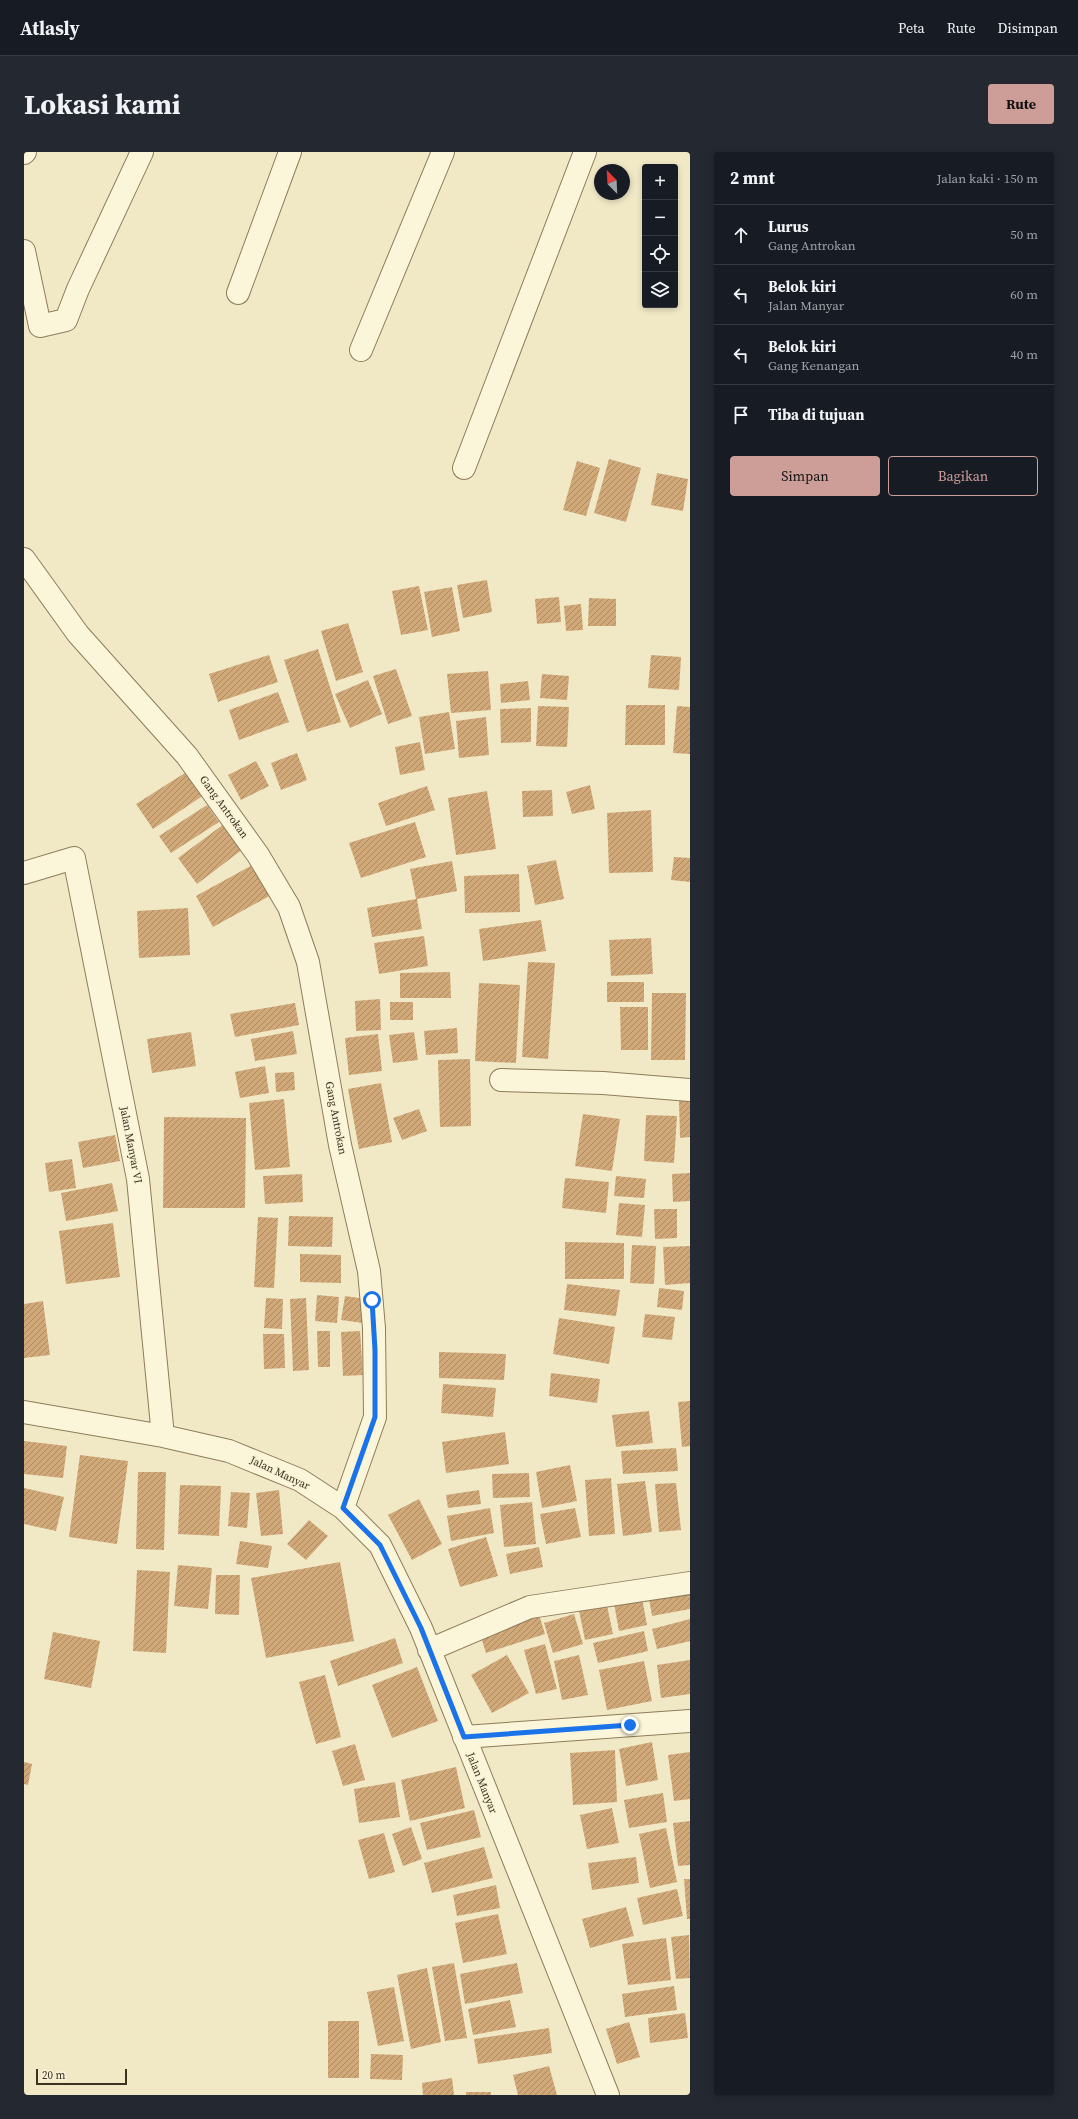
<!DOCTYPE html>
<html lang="id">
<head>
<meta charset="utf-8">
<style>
  :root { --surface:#171b24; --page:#242831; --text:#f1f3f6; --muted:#9ea1a6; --line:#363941; --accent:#cd9d98 }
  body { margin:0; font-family:"Source Serif 4",serif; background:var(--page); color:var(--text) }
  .controls { position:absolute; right:12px; top:12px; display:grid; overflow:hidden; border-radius:4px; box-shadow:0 2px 6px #0003 }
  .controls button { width:36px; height:36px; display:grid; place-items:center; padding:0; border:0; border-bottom:1px solid var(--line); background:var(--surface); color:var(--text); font:20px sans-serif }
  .compass { position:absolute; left:570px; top:12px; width:36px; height:36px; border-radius:50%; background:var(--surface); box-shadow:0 2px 6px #0003; rotate:336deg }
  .scale { position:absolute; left:12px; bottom:10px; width:91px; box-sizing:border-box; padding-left:4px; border:2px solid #3d311f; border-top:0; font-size:11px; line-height:14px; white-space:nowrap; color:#3d311f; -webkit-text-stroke:3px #f8f2d6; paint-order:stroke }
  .stop { position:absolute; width:12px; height:12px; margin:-9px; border:3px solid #1a73e8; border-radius:50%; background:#fff }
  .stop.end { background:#1a73e8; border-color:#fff; box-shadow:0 1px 4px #0008 }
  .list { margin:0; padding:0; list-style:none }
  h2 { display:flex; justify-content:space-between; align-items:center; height:52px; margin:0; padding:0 16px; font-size:17px }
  h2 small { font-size:13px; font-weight:400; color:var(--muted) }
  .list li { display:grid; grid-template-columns:26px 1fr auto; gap:12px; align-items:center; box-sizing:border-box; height:60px; padding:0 16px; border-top:1px solid var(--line) }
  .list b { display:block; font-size:15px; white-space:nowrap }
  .list p { margin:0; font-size:13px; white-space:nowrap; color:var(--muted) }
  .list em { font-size:13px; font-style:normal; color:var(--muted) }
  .actions { display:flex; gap:8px; padding:12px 16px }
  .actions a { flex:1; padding:9px 0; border:1px solid var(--accent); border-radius:4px; text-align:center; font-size:14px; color:var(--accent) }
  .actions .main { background:var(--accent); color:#111 }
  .icon { flex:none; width:22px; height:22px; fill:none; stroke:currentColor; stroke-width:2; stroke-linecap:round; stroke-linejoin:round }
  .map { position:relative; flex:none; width:666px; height:1943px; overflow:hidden; border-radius:4px }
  header { display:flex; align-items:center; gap:24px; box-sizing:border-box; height:56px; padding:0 20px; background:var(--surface); border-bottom:1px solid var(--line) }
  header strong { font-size:19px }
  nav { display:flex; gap:22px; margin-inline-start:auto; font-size:14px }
  .intro { display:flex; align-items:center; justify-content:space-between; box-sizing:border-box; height:96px; padding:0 24px }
  h1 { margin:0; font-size:28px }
  .button { padding:10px 18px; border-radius:4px; background:var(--accent); color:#111; font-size:14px; font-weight:700 }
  main { display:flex; gap:24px; padding:0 24px }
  aside { flex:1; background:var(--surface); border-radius:4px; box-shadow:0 2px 6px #0003 }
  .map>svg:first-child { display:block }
  .building { fill:url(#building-hatch) }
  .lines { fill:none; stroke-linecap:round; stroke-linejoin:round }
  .minor-casing { stroke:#8e7c5a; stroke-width:24 }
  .minor { stroke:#fbf5da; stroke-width:22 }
  .route { stroke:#1a73e8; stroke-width:5 }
  .labels { text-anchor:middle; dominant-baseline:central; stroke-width:3; stroke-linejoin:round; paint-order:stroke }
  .street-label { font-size:11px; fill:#3d311f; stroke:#f8f2d6 }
</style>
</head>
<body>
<header>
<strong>Atlasly</strong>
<nav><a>Peta</a><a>Rute</a><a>Disimpan</a></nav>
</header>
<div class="intro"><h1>Lokasi kami</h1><a class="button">Rute</a></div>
<main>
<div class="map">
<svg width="666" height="1943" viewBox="0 0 666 1943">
  <defs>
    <pattern id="building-hatch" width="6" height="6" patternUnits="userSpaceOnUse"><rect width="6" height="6" fill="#d1a979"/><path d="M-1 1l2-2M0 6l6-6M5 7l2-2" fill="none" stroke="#ab8a63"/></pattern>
  </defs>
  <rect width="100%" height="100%" fill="#f1e9c6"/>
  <!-- building -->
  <path class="building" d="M585,307L617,316L602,370L570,361Z
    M553,309L576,316L562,364L539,358Z
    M633,321L664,327L659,359L627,353Z
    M463,428L468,460L439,466L433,433Z
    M395,434L404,478L377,483L368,439Z
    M428,435L436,479L408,485L400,440Z
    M535,445L537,470L513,472L511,447Z
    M565,446L592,447V474H564Z
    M557,452L559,478L542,479L540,454Z
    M324,471L339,520L312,529L297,479Z
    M294,497L317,570L283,580L260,508Z
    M245,503L254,530L194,550L185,522Z
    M627,503L657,505L655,538L624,536Z
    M372,517L388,564L364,572L349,524Z
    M464,519L467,558L427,561L423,522Z
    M518,522L545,524L543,548L516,546Z
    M344,528L358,562L326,576L311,542Z
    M504,529L506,548L477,551L476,532Z
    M254,540L265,570L215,588L205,558Z
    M602,553H641V593H601Z
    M514,554L545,555L543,595L512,594Z
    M653,554L666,555V602L649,601Z
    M507,556V590L477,591L476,557Z
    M425,560L431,597L401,602L395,565Z
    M462,565L465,603L435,606L432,569Z
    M396,590L401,618L376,623L371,595Z
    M273,601L283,628L257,638L247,611Z
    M232,609L245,634L217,648L204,623Z
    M164,619L180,643L129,677L112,652Z
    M566,633L571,657L548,662L542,640Z
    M403,634L411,658L362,674L354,651Z
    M528,638L529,664L499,665L498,639Z
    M463,639L472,697L432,703L424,646Z
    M183,653L195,670L147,701L135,684Z
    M627,658L629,720L585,721L583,661Z
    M204,669L223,694L173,732L154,706Z
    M391,670L402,705L337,726L325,691Z
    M650,705L666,706V730L647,728Z
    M532,708L540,747L511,753L503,714Z
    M428,709L433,739L393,747L398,777L348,785L343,756L392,747L386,717Z
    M232,711L249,742L189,775L172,744Z
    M495,722L496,760L441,761L440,724Z
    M164,756L166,803L115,806L113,759Z
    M517,768L522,799L459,809L455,777Z
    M400,784L404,814L355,822L350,791Z
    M627,786L629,822L587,824L585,788Z
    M504,810L531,811L524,907L498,905Z
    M426,820L427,846H376V821Z
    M583,830H620V850H583Z
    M455,831L496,833L492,911L451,909Z
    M628,841H662L661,908H627Z
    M356,847L357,878L332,879L331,849Z
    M366,850H389V868H366Z
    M271,851L275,873L211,885L206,862Z
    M596,855H624V898H597Z
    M433,876L434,901L402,903L400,879Z
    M269,879L273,902L231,909L227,887Z
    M167,880L172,914L128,921L123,887Z
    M390,880L394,908L369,911L365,883Z
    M354,882L358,919L325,923L321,886Z
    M446,907L447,974L416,975L414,908Z
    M241,914L245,941L216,946L211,920Z
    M270,920L271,938L252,940L251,921Z
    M357,931L368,990L335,997L324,937Z
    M260,947L266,1015L231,1018L225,951Z
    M655,949H666V985L656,986Z
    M395,957L403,979L378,988L369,966Z
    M559,962L596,967L588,1019L551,1014Z
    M622,963L653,964L650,1011L620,1009Z
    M140,965L222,966L221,1056H139Z
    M91,983L96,1009L59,1016L54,990Z
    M48,1007L52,1036L25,1040L21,1011Z
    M666,1021V1049L649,1050L648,1022Z
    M278,1022L279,1050L241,1052L239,1024Z
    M592,1024L622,1027L620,1046L590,1044Z
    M541,1026L585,1030L582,1061L538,1056Z
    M88,1031L94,1059L42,1069L37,1041Z
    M595,1051L621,1053L618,1085L592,1083Z
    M630,1057H653V1086L631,1087Z
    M265,1064L309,1065L308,1095L264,1094Z
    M234,1065L254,1066L250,1136L230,1135Z
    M89,1071L96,1125L42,1132L35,1079Z
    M541,1090L600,1091V1127H541Z
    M608,1093L632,1094L630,1132L606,1131Z
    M666,1094V1131L641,1133L639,1095Z
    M276,1102L317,1103V1131L276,1130Z
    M543,1132L596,1138L592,1164L540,1158Z
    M635,1136L660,1139L658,1158L633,1155Z
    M293,1143L315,1145L313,1171L291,1169Z
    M321,1144L342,1147L339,1171L317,1168Z
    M242,1146L259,1147L258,1177L240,1176Z
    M282,1146L285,1218L269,1219L266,1147Z
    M19,1149L26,1203L0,1206V1152Z
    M621,1162L651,1165L648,1188L618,1185Z
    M535,1166L591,1175L585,1212L529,1202Z
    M293,1179H306V1215H294Z
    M336,1179L339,1223L319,1224L317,1180Z
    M239,1182H260L261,1216L240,1217Z
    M415,1200L482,1202L480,1228L415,1226Z
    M527,1221L576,1227L573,1251L525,1244Z
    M419,1232L472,1236L469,1265L417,1261Z
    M666,1249V1294L658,1295L654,1250Z
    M625,1259L629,1291L592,1295L588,1263Z
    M481,1280L485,1312L422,1321L418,1290Z
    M0,1289L43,1294L39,1326L0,1322Z
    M652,1296L654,1319L599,1322L597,1299Z
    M56,1303L104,1309L93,1392L45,1385Z
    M546,1313L553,1349L518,1356L512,1320Z
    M114,1320H142L140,1398L112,1397Z
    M505,1321L506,1345L469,1346L468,1322Z
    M587,1326L591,1382L565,1384L561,1328Z
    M621,1329L628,1380L599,1384L593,1332Z
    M652,1331L657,1378L635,1380L631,1332Z
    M156,1333L197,1334L195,1384L154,1382Z
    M0,1336L40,1345L32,1379L0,1372Z
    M255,1338L259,1382L237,1384L232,1341Z
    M455,1338L457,1352L424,1356L422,1343Z
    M207,1340L226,1341L223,1376L204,1374Z
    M395,1347L418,1392L388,1408L364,1363Z
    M508,1350L512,1392L480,1395L476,1353Z
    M466,1356L470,1381L427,1389L423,1364Z
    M551,1356L557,1385L522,1392L516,1362Z
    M285,1368L304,1384L282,1408L263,1392Z
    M462,1385L474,1424L436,1435L424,1397Z
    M216,1389L248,1394L244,1416L212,1412Z
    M515,1395L519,1415L486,1422L482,1402Z
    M316,1410L330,1489L242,1506L227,1426Z
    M154,1413L188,1416L184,1457L150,1454Z
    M113,1418L146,1420L142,1501L109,1499Z
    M666,1420V1457L628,1464L622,1429Z
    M192,1423H216L215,1463L191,1462Z
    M615,1430L623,1473L595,1479L587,1435Z
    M581,1444L589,1482L561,1488L553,1449Z
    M512,1453L521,1482L462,1501L453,1472Z
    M550,1462L559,1492L529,1501L520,1471Z
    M666,1467V1489L633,1497L628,1477Z
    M620,1479L624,1499L574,1511L569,1491Z
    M29,1480L76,1489L67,1536L20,1527Z
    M371,1486L379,1511L314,1534L306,1509Z
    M521,1492L533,1537L512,1542L500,1498Z
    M483,1503L505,1541L468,1561L447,1523Z
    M555,1503L564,1543L538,1548L530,1509Z
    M666,1508V1542L637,1546L633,1513Z
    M620,1509L628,1549L583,1558L575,1518Z
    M393,1515L414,1569L368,1586L348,1533Z
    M301,1523L317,1585L292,1592L275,1530Z
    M628,1590L634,1628L602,1634L595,1597Z
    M331,1592L341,1628L319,1634L308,1599Z
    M591,1598L593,1650L549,1653L546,1601Z
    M666,1600V1647L650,1649L644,1603Z
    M0,1610L8,1612L4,1633L0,1632Z
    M432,1615L441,1656L386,1669L377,1628Z
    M371,1630L376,1665L335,1671L330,1637Z
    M639,1641L643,1670L605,1676L600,1648Z
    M588,1656L595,1691L563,1697L556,1663Z
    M450,1658L457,1685L403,1698L396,1671Z
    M666,1669V1713L654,1714L649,1671Z
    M387,1675L398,1707L379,1714L368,1682Z
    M642,1676L653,1730L626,1736L615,1682Z
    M360,1681L371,1720L345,1727L334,1688Z
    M460,1695L469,1726L408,1741L400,1711Z
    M612,1705L615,1731L568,1738L564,1711Z
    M660,1727H666V1767H663Z
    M472,1733L476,1756L433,1764L429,1743Z
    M653,1737L659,1764L619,1773L613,1746Z
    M602,1755L610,1784L566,1796L558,1767Z
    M474,1762L483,1802L439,1811L431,1771Z
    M665,1783L666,1826L652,1827L647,1785Z
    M642,1786L647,1828L604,1833L598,1792Z
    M430,1811L443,1886L421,1889L408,1815Z
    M493,1811L499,1841L441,1852L436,1822Z
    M403,1816L417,1890L387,1897L373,1823Z
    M650,1834L653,1858L601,1865L598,1842Z
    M370,1835L380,1889L354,1894L343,1840Z
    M486,1848L492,1875L449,1883L444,1857Z
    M661,1861L664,1886L626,1891L624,1866Z
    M304,1869H335V1926H304Z
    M605,1870L616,1905L593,1912L582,1877Z
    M525,1876L528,1901L454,1912L450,1887Z
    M347,1902L379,1903L378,1928L346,1927Z
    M525,1914L533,1943H494L489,1923Z
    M428,1926L430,1943H399L398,1931Z
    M442,1940H467V1943H442Z"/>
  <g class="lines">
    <!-- minor casing -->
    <g class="minor-casing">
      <path id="minor" d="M0,1L1,0
        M0,99L16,174L42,168L54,137L118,0
        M214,141L266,0
        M337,198L419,0
        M440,316L561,0
        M0,407L54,482L163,604L234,703L265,755L284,810L316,993L345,1119L350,1176L351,1265L319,1356
        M0,721L50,706L114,1027L139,1284
        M477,928L579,931L666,938
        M0,1260L139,1284L205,1299L276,1328L319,1356L356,1393L397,1476L584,1943
        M405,1498L506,1455L666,1431
        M440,1585L666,1569"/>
    </g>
    <!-- minor -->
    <use href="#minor" class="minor"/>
  </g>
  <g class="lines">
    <!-- route -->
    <path class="route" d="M348,1148L351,1198V1265L319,1356L356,1393L397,1476L440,1585L606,1573"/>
  </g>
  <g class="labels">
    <!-- street labels -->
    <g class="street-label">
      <text transform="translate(200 655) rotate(54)">Gang Antrokan</text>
      <text transform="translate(312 966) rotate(79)">Gang Antrokan</text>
      <text transform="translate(107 993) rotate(79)">Jalan Manyar VI</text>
      <text transform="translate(256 1321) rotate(25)">Jalan Manyar</text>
      <text transform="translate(458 1631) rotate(68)">Jalan Manyar</text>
    </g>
  </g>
</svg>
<div class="controls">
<button>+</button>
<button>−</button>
<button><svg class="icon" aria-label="locate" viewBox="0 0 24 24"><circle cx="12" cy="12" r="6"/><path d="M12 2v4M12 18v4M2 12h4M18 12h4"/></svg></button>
<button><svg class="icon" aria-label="layers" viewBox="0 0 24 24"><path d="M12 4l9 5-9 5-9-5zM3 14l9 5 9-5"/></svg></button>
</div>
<svg class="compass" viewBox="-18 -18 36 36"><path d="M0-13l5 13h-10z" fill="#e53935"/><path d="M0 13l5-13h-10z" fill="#9ea1a6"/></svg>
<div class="scale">20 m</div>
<div class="stop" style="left:348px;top:1148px"></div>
<div class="stop end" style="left:606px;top:1573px"></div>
</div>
<aside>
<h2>2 mnt<small>Jalan kaki · 150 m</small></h2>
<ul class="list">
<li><svg class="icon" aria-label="ahead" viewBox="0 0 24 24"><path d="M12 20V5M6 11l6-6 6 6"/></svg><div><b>Lurus</b><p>Gang Antrokan</p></div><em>50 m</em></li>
<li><svg class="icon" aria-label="left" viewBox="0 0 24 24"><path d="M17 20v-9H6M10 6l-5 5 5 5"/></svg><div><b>Belok kiri</b><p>Jalan Manyar</p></div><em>60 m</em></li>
<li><svg class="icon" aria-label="left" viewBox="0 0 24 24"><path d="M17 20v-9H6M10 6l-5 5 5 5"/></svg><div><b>Belok kiri</b><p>Gang Kenangan</p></div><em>40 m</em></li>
<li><svg class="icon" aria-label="arrive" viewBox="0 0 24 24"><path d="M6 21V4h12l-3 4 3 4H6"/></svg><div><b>Tiba di tujuan</b></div></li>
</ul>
<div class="actions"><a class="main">Simpan</a><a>Bagikan</a></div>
</aside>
</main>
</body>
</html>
